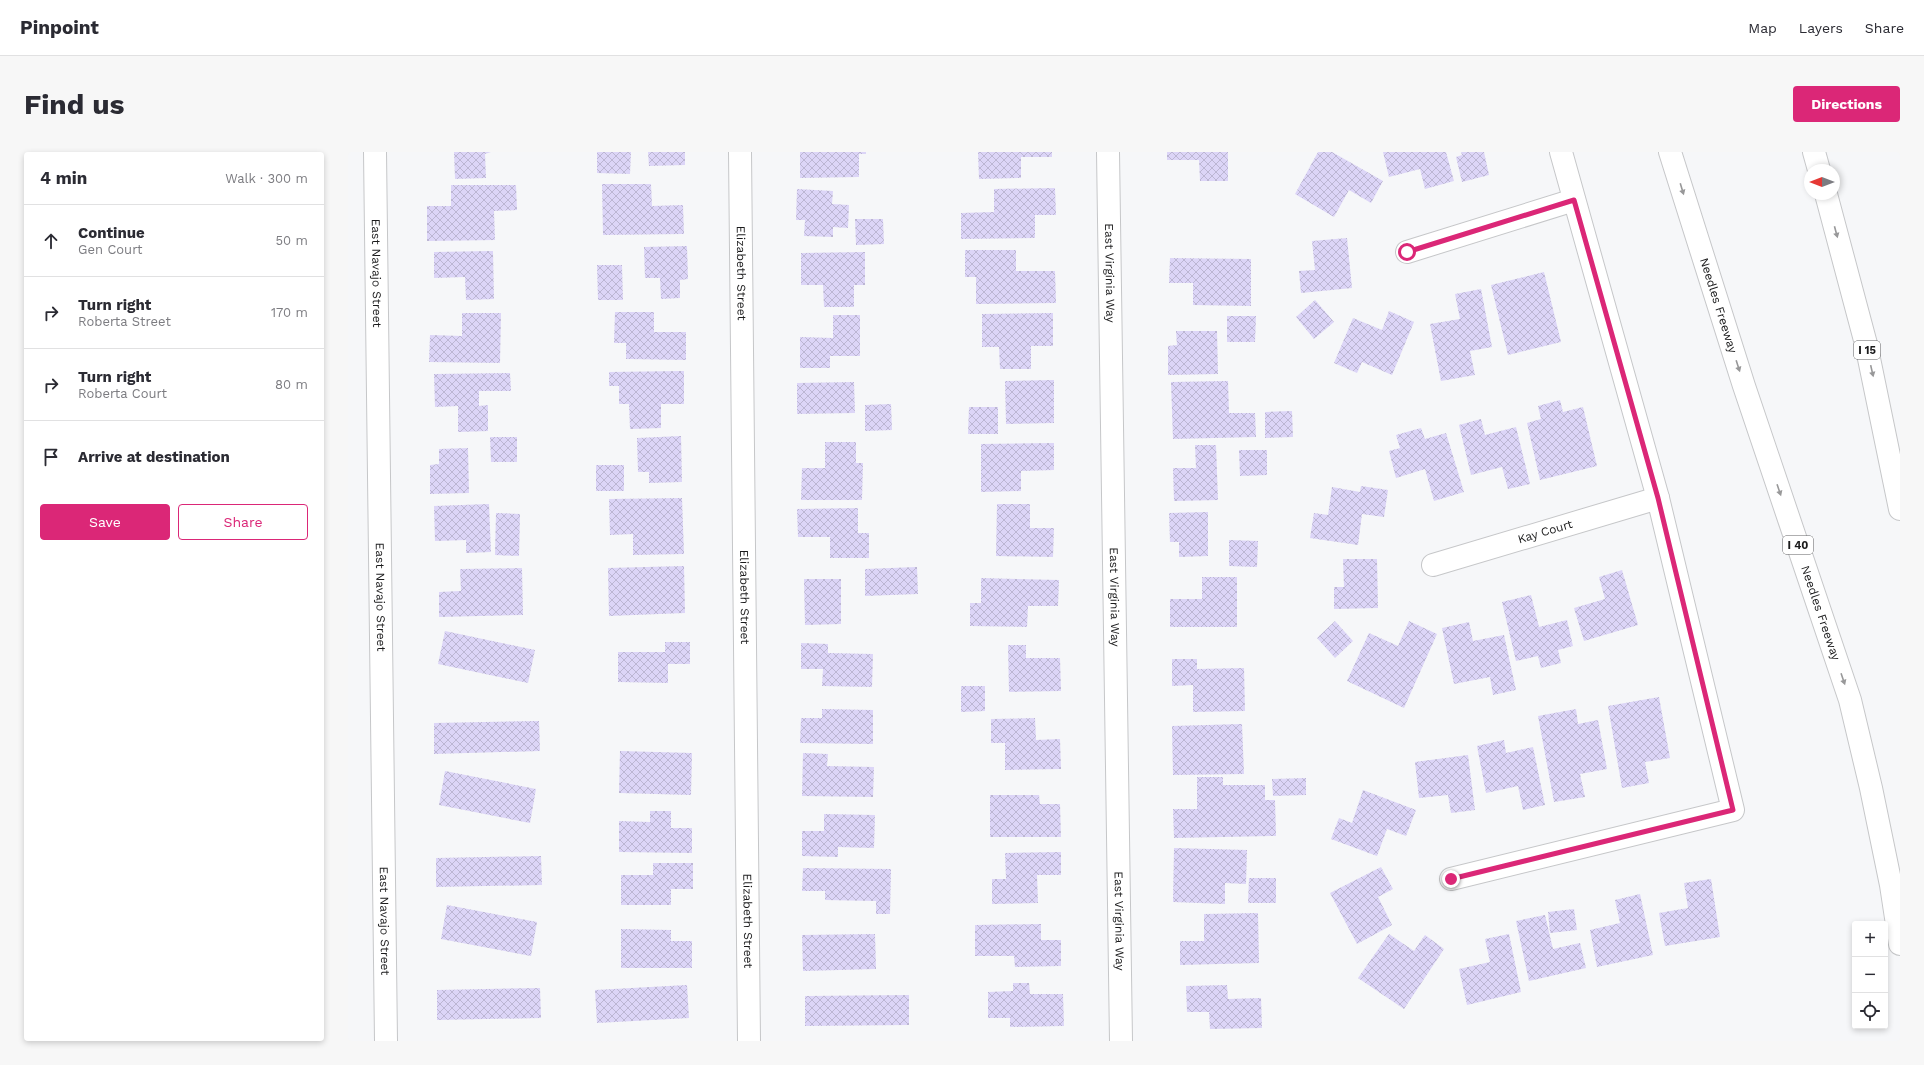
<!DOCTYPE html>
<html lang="en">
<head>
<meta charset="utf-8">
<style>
  :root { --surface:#fff; --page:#f7f7f7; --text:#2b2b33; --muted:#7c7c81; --line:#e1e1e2; --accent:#db2777 }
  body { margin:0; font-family:"Work Sans",sans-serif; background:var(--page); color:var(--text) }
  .controls { position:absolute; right:12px; bottom:12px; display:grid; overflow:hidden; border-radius:4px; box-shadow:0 2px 6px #0003 }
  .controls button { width:36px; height:36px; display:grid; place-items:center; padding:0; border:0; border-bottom:1px solid var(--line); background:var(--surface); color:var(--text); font:20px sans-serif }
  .compass { position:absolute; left:1456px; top:12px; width:36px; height:36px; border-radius:50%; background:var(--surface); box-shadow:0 2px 6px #0003; rotate:270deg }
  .stop { position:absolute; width:12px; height:12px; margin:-9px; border:3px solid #db2777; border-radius:50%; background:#fff }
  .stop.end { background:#db2777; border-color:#fff; box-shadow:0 1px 4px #0008 }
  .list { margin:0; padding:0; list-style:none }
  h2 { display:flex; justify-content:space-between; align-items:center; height:52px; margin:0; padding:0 16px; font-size:17px }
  h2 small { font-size:13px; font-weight:400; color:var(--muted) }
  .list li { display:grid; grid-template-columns:26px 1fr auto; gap:12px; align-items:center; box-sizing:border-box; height:72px; padding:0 16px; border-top:1px solid var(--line) }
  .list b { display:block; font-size:15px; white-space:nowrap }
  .list p { margin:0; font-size:13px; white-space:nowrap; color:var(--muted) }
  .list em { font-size:13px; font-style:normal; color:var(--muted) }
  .actions { display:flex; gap:8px; padding:12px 16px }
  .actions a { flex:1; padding:9px 0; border:1px solid var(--accent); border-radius:4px; text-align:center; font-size:14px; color:var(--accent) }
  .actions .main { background:var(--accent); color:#fff }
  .icon { flex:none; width:22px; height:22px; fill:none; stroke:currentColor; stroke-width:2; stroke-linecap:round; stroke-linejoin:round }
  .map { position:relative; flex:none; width:1552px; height:889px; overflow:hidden; border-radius:4px }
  header { display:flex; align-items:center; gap:24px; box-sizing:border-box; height:56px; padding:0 20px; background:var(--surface); border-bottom:1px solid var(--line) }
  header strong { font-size:19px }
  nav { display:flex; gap:22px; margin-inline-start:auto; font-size:14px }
  .intro { display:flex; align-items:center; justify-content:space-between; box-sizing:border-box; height:96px; padding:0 24px }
  h1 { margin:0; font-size:28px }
  .button { padding:10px 18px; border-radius:4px; background:var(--accent); color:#fff; font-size:14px; font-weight:700 }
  main { display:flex; gap:24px; padding:0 24px }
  aside { flex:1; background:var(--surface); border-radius:4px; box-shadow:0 2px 6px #0003 }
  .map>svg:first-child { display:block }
  .building { fill:url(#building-cross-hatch) }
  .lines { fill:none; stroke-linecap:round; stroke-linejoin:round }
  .street-casing { stroke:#c6c7c9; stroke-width:24 }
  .secondary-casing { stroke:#c6c7c9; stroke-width:24 }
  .highway-casing { stroke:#c6c7c9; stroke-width:24 }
  .street { stroke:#fff; stroke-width:22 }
  .secondary { stroke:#fff; stroke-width:22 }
  .highway { stroke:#fff; stroke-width:22 }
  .oneway { fill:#989899 }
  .route { stroke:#db2777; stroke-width:5 }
  .labels { text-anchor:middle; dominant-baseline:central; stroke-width:3.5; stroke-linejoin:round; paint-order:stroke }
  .shield { fill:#fff; stroke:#5f5f60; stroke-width:1 }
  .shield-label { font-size:11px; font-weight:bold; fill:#1b1b1c }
  .street-label { font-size:12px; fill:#1b1b1c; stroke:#fff }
</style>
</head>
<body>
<header>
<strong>Pinpoint</strong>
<nav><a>Map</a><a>Layers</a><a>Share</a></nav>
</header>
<div class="intro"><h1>Find us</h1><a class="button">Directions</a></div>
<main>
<aside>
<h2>4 min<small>Walk · 300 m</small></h2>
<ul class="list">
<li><svg class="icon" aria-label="ahead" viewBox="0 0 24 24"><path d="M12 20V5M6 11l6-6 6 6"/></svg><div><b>Continue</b><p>Gen Court</p></div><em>50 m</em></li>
<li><svg class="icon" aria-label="right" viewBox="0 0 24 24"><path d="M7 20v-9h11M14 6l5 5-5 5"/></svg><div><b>Turn right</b><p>Roberta Street</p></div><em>170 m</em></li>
<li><svg class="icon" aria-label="right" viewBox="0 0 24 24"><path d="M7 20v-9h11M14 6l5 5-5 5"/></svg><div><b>Turn right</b><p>Roberta Court</p></div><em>80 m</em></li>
<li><svg class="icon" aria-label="arrive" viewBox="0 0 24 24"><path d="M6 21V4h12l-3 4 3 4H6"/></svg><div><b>Arrive at destination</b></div></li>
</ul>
<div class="actions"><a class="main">Save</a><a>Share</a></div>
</aside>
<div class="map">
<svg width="1552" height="889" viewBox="0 0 1552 889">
  <defs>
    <pattern id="building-cross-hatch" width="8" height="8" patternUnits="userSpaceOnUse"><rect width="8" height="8" fill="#dcd5f7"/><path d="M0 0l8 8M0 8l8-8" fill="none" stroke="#bcb6d3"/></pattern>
  </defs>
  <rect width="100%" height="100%" fill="#f6f7f9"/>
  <!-- building -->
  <path class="building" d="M106,0H143L137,2L138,26L107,27Z
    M249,0H283L282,22L249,21Z
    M300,0H337V13L301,14Z
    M452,0H518V2H511V25L452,26Z
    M630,0H704V5H673V26L631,27Z
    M819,0H880V29H852L851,8H819Z
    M970,0H984L1035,29L1023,51L1001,38L986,65L947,42Z
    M1035,0H1098L1106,29L1077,37L1072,17L1041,25Z
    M1113,0H1136L1141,23L1114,30L1108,5L1114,3Z
    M254,32H303L304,54L335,53L336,82L255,83Z
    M103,33H168L169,58L146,59L147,88L79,89V54H103Z
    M707,36L708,63H687V86L613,87V61L646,60V37Z
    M449,37L485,39L484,52L501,53L500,76L485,75V85L456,84L457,68H448Z
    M507,67H535L536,92L508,93Z
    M999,86L1004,136L953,141L951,119L967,118L964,89Z
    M339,94L340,127L332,128V146L313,147L312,126H297L296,95Z
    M617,98H668V119H707L708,151L628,152V125H617Z
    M145,99L146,147L118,148L117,125L86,126V100Z
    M517,100V133H506V155H476L475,133H453V101Z
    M822,106L903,107V154L845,153V131H821Z
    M249,113H274L275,148H250Z
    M1196,120L1213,190L1160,203L1143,133Z
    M1133,137L1144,195L1122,199L1127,223L1093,229L1082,172L1112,167L1107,142Z
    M967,148L986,170L966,187L948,165Z
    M1041,159L1066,170L1044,223L1014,210L1009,221L986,211L1005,166L1034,178Z
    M267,160H306V180H338V208L278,207V191H266Z
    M114,161H153L152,211L81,210L82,183L114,184Z
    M705,161V194H683V217H652L651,195H634V162Z
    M485,163H512V204H482V216H452V185L485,186Z
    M879,164H908L907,190H879Z
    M828,179H869L870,222L820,223V194L829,193Z
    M336,219V252H313V276L282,277L281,252H271V234H261V220Z
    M162,221L163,239H131V254L140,253V279L110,280V254L87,255L86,222Z
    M706,228V271L658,272L657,229Z
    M880,229L881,261H907L908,285L825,287L823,230Z
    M506,230L507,261L449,262V231Z
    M1212,248L1215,260L1235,255L1249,314L1192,328L1179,271L1193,267L1190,254Z
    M543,252L544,278L517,279V253Z
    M621,255H650V282H620Z
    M944,259L945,285L917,286V260Z
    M1133,267L1137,283L1168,275L1182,332L1160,337L1154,315L1123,323L1111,273Z
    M1073,276L1077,287L1098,281L1116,340L1086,349L1077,317L1048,326L1041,299L1052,296L1048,283Z
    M333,284L334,330L301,331V320H290L289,286Z
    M142,285H169V310H143Z
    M477,290H508V311H515L514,348H453L454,316H477Z
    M706,291V318L673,319V339L633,340V292Z
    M847,293H868L870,348L826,349L825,316H848Z
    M120,296L121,341L82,342V313L91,312V297Z
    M891,298H919V323L892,324Z
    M248,313H276V339H248Z
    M1013,334L1040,338L1036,365L1014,362L1010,393L962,386L966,361L980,363L984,335L1012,340Z
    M334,346L336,402L285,403V382L262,383L261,347Z
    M141,352L143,400L118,401V388L87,389L86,354Z
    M649,352H682V376H706L705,405L648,404Z
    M510,356V381H521V406H482V385H450L449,357Z
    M860,360V404L831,405V390H822L821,361Z
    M148,361L172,362L171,404L147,403Z
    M881,388L910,389L909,415L881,414Z
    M995,407H1029L1030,456L986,457V435H996Z
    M336,414L337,461L261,464L260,416Z
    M569,415L570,442L517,444V417Z
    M174,416L175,463L91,465V440L113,439L112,417Z
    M1274,418L1290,473L1236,489L1226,456L1257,447L1251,425Z
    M854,425H889V475H822V447H854Z
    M633,426L711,428L710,454H680L679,475L622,474V451H633Z
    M456,427H493V472L457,473Z
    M1183,443L1191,475L1219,468L1225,494L1210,498L1213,511L1193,516L1190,504L1168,509L1154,450Z
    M987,469L1005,489L987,506L969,486Z
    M1061,469L1089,482L1056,556L999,529L1021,481L1050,494Z
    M1121,470L1125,489L1156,483L1168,538L1145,543L1142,525L1106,532L1094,476Z
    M97,479L187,498L180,531L90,512Z
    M317,490H342V512H320V531L270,530V500H317Z
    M453,491L480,492V501L525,502L524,535L474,534L475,517H453Z
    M660,493H678V506H712L713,539L661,540Z
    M824,507H849V517L896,516L897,559L845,560V533L824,534Z
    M613,534H637V559L613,560Z
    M1311,545L1322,606L1297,610L1301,631L1274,636L1260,554Z
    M474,557L525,558V592L452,591L453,566H474Z
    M1228,557L1230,572L1250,568L1259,617L1232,622L1237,645L1206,650L1190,564Z
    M687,566L688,588L712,587L713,617L657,618V591H643V567Z
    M191,569L192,599L86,602V571Z
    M894,572L896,622L825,623L824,574Z
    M1156,588L1158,601L1185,595L1197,653L1175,658L1170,634L1138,641L1129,594Z
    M272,599L344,601L343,643L271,641Z
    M455,601L480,602L479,614L526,615L525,645L454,644Z
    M1120,603L1127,658L1103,661L1100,643L1071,646L1067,610Z
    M97,619L188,637L182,671L91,653Z
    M849,625H875V633H917V648H927L928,684L826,686L825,657H849Z
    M958,626V643L925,644L924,627Z
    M1015,638L1068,658L1058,684L1039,677L1029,704L983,687L991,666L1004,671Z
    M642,643H691L692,652H712L713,685H642Z
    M302,659H323V676H344V701L271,700V669L302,670Z
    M476,662L527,663L526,696L490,695V705L454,704V679H476Z
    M826,696L899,698L898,732L877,731V752L825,750Z
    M713,700V723H689L690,751L644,752V727H658L657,701Z
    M193,704L194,733L88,735V706Z
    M305,711H345V737H323V753H273V723H305Z
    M1033,715L1045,737L1030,745L1044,773L1009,792L982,741Z
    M455,716L543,717L542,762H528V749L477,748V739H454Z
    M901,726H928V751H900Z
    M1363,727L1372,785L1317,794L1311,761L1340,756L1336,731Z
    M1292,742L1305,803L1249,815L1242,778L1272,771L1267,748Z
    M99,753L189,770L183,804L93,787Z
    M1226,757L1229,778L1202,781L1200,760Z
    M910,761L911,811L832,813V789H856V762Z
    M1197,763L1205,797L1232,791L1238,816L1181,829L1168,769Z
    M693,772V788H713V814L667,815L666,804H627V773Z
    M273,777L323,778V789H344V816H273Z
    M527,782L528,817L455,819L454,783Z
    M1041,782L1066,799L1077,783L1096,797L1056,857L1010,826Z
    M1161,782L1173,840L1119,853L1111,817L1142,810L1137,787Z
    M665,831H681L682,842H715L716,874L662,875V866H640V840L665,839Z
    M339,833L341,866L249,871L247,838Z
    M879,833L880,847L913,846L914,876L862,877L861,860H839L838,834Z
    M192,836L193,866L89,868V838Z
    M561,843V873L457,874V844Z"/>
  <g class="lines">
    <!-- street casing -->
    <g class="street-casing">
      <g id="street">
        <path id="s1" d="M27,0L38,889"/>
        <path id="s2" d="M392,0L401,889"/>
        <path d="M1059,100L1226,48"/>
        <path id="s3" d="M1085,413L1310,346"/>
        <path d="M1103,727L1385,658L1310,346L1213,0"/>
      </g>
    </g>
    <!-- secondary casing -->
    <g class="secondary-casing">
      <g id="secondary">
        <path id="s4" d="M760,0L773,889"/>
      </g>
    </g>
    <!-- highway casing -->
    <g class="highway-casing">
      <g id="highway">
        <path id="s5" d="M1322,0L1396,234L1502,548L1523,636L1543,733L1552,792"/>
        <path d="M1466,0L1471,18"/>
        <path d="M1478,42L1518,192L1552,357"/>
      </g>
    </g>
    <!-- street -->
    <use href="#street" class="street"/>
    <!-- secondary -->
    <use href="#secondary" class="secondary"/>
    <!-- highway -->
    <use href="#highway" class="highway"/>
  </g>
  <!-- one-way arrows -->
  <defs><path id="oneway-solid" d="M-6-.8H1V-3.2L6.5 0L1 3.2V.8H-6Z"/></defs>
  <g class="oneway">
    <use href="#oneway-solid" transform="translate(1334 37) rotate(73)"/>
    <use href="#oneway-solid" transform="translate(1488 80) rotate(75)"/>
    <use href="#oneway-solid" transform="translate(1390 214) rotate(72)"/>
    <use href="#oneway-solid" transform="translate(1524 219) rotate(77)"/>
    <use href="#oneway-solid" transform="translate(1431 338) rotate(71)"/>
    <use href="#oneway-solid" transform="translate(1495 527) rotate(71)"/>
  </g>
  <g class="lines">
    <!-- route -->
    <path class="route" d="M1059,100L1226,48L1310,346L1385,658L1103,727"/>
  </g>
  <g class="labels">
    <!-- shield labels -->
    <g class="shield">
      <rect x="1506" y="189" width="26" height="18" rx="3"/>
      <rect x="1435" y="384" width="30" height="18" rx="3"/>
    </g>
    <g class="shield-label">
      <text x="1519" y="198">I 15</text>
      <text x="1450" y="393">I 40</text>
    </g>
    <!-- street labels -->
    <g class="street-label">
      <text stroke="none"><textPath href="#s1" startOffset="121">East Navajo Street</textPath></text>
      <text stroke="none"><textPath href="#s2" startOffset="121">Elizabeth Street</textPath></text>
      <text stroke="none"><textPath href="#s4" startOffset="121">East Virginia Way</textPath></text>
      <text stroke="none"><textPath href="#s5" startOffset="161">Needles Freeway</textPath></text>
      <text stroke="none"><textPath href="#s3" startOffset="117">Kay Court</textPath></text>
      <text stroke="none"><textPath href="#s1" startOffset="445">East Navajo Street</textPath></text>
      <text stroke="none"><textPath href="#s2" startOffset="445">Elizabeth Street</textPath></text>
      <text stroke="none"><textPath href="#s4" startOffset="445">East Virginia Way</textPath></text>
      <text stroke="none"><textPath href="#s5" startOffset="485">Needles Freeway</textPath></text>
      <text stroke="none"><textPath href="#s1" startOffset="769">East Navajo Street</textPath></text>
      <text stroke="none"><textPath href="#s2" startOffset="769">Elizabeth Street</textPath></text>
      <text stroke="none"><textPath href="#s4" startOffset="769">East Virginia Way</textPath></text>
    </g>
  </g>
</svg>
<div class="controls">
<button>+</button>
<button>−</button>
<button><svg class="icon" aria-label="locate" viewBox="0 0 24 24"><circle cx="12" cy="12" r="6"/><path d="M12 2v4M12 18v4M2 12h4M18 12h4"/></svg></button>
</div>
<svg class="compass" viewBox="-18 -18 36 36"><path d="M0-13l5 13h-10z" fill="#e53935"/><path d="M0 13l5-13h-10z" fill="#7c7c81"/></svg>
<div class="stop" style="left:1059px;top:100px"></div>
<div class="stop end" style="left:1103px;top:727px"></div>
</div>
</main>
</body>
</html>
